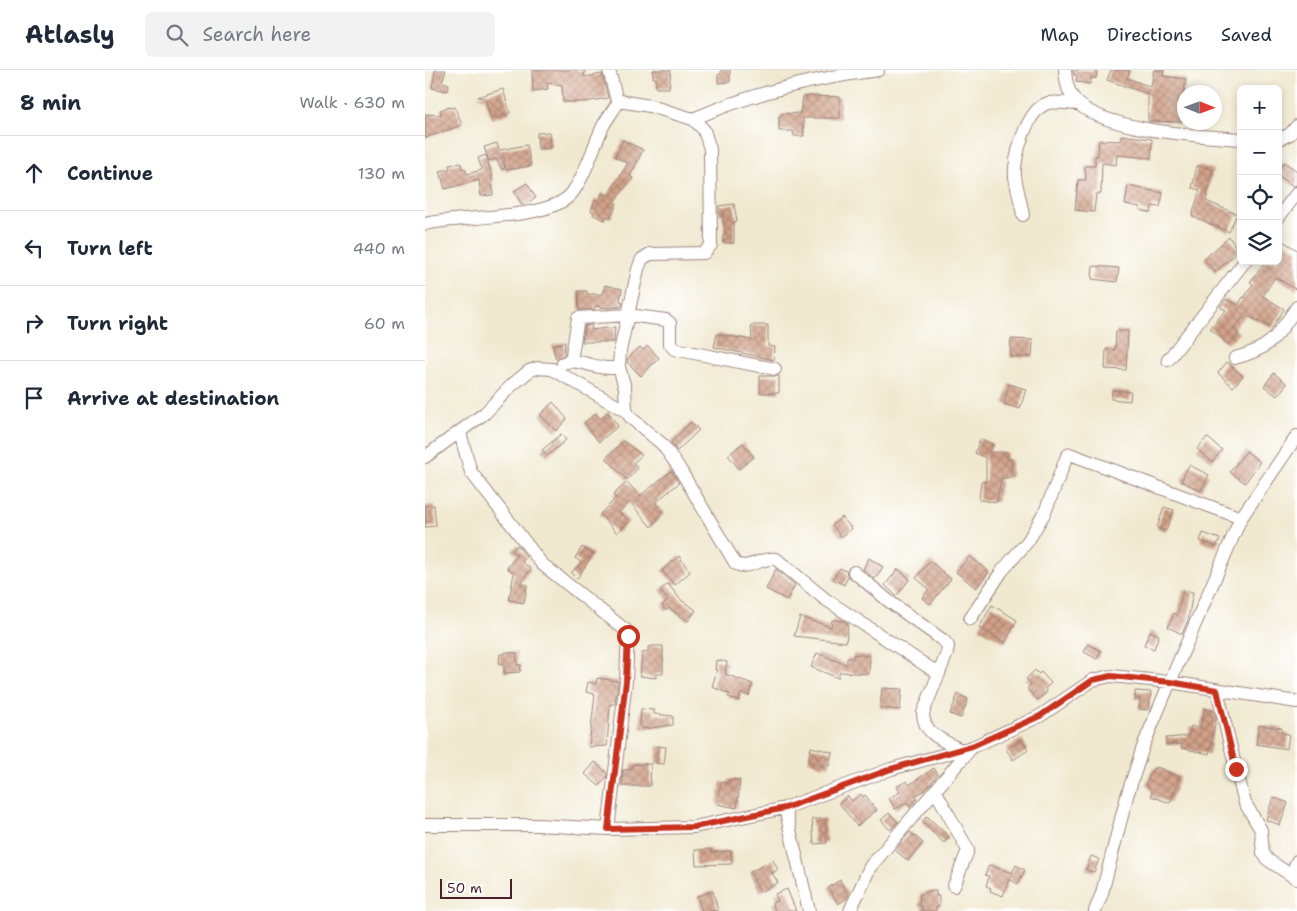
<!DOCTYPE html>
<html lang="en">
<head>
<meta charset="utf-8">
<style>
  :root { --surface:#fff; --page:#f2f2f3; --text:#1f2937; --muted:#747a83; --line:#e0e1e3 }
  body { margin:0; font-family:"Shantell Sans",sans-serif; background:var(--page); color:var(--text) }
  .controls { position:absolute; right:15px; top:15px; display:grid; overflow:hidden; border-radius:8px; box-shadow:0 2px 8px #0003 }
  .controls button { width:45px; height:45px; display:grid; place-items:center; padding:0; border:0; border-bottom:1px solid var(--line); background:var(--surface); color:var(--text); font:25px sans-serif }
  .compass { position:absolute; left:752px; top:15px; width:45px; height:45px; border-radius:50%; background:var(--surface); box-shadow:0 2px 8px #0003; rotate:91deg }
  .scale { position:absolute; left:15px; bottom:12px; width:72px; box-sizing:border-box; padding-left:5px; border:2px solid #4a1f2b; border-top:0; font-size:14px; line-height:18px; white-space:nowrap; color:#4a1f2b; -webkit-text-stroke:4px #fff; paint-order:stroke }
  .stop { position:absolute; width:15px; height:15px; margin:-11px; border:4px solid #c8321e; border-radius:50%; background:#fff }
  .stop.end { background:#c8321e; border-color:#fff; box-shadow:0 1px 5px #0008 }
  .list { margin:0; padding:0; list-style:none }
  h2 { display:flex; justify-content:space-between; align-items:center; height:65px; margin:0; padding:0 20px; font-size:21px }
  h2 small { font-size:16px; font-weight:400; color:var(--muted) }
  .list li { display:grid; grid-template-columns:32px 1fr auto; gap:15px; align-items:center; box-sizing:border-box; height:75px; padding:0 20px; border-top:1px solid var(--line) }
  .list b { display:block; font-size:19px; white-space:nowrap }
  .list em { font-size:16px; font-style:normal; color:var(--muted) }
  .icon { flex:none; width:28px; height:28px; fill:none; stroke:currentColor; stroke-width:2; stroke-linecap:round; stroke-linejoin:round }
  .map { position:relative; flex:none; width:872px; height:841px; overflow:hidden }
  header { display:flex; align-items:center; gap:30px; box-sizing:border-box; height:70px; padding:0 25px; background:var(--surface); border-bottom:1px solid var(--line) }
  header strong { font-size:24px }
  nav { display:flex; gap:28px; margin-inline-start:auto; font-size:18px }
  .search { width:350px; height:45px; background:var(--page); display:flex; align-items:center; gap:12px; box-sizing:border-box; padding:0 18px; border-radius:8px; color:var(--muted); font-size:19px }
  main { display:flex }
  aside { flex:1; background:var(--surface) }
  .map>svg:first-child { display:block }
  .building { fill:url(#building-cross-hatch) }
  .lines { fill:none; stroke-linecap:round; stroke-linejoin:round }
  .minor-casing { stroke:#9d847e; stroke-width:14 }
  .minor { stroke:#fff; stroke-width:12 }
  .route { stroke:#c8321e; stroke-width:6 }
</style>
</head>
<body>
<header>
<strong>Atlasly</strong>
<div class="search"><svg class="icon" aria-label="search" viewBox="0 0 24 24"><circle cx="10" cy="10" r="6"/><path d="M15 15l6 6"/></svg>Search here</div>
<nav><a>Map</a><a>Directions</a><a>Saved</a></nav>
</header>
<main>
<aside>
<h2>8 min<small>Walk · 630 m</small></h2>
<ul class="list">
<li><svg class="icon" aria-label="ahead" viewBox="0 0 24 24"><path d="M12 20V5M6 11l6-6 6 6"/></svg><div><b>Continue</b></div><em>130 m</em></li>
<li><svg class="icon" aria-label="left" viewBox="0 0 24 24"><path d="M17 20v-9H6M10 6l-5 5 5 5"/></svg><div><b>Turn left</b></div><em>440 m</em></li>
<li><svg class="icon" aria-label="right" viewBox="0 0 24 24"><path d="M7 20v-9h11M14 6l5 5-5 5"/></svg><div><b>Turn right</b></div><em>60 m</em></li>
<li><svg class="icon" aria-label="arrive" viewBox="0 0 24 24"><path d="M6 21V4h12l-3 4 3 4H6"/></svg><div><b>Arrive at destination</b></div></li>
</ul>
</aside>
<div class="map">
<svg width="872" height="841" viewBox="0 0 872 841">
  <defs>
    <pattern id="building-cross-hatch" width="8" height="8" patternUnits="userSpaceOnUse" patternTransform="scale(1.25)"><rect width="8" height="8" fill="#d2a188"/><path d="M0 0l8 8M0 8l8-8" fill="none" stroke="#ac836f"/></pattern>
  </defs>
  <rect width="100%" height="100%" fill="#fff"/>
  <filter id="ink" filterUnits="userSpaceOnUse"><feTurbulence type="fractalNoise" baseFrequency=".02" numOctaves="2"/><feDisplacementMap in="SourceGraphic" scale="10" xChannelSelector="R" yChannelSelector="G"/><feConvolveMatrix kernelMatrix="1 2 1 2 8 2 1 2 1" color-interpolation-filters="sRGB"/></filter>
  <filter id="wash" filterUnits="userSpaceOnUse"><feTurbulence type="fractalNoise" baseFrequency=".0096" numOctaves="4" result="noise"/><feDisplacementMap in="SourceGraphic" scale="20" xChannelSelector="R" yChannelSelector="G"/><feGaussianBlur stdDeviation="1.12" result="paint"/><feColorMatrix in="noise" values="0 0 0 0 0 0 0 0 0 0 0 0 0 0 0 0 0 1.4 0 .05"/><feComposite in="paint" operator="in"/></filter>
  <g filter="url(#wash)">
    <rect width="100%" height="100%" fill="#f0e9d0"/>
    <g id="blocks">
      <!-- building -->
      <path class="building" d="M10,0H21L17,12L24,14L23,21L7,18Z
        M107,0H160L159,7L177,4L183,28L160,32H138L137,15L122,13L123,19L108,21Z
        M228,0H246L244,18H231V8H228Z
        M296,0H305V12L293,13V5L296,4Z
        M648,0H672L671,8H666L665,14L651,12L652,6L649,5Z
        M686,0H705L702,8L726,17L729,0H739L738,6L761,9L758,26H757V52L723,51V24L682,10Z
        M78,19L85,43L66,49L60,28L52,27Z
        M385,26L415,27V48H378L379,66H369L368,61H354V47H356V44L375,43L378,27Z
        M25,37L26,38L30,37L37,55L0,68V44L17,45L15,40Z
        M125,62L126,78L113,79L112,63Z
        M696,65L727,69L726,88L692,85L691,95L677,93L676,124H671L669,142L650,140L653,110H661L660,96H670V86H673L674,70L696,71Z
        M198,70L218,80L205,106L208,108L189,132L192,133L186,148L181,146L180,150L168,145L169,142L166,141L170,129L174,131L177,123L183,125L203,93L190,87Z
        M72,73L74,80L102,75L106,96L81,100L79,86L77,87L80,98L77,100L71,89L64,91L59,77Z
        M61,85L67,106L68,125L56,126L54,110L20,119L15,101L25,99L24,95L36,93L37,99L40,98L42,104L57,100L53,88Z
        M859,92L872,101V115L868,116L853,105V101Z
        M772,96L788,99L781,131L812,144L804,162L767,146L775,120L767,118Z
        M102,113L111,128L97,135L89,121Z
        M703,116L738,123L735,137L727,136L726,143L715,140V137L700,134Z
        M309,134L312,151L309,152V173H298V165H301L297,144H294V136Z
        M804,167L814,181L790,202L779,189Z
        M853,168L872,180V220L850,207L838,226L859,239L847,258L821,245L808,258L814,263L803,274L785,258L801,240L795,237L801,229L813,235L818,227L819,228L828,214L825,212L841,191H853Z
        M668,196L694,198L692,212L667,209Z
        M180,215L197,219L195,231L198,232L196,237L182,238L170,236V239L154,240L153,221H162V224H178Z
        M167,255L166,260L190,257L189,272H157L160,256Z
        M326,255H343V276L350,277L349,290L289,277L292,264L327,270Z
        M691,261H703L701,300L680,299L681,279L690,280Z
        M586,269L608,270L607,287H585Z
        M140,272L139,285L131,289L127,275Z
        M223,276L234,288L216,306L202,292L203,288L215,277L218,280Z
        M802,292L818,306L808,317L793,303Z
        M849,303L862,314L852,326L839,316Z
        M335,306H354V323H335Z
        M584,314L601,319L595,339L579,334Z
        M687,320L706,322L705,331L686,329Z
        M128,332L142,349L131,361L115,345Z
        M183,342L193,356L174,372L159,353L171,343L175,349Z
        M266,352L274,360L252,381L246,373Z
        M136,364L141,370L122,386L117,380Z
        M782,367L797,380L787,392L772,379Z
        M555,369L568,374L564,382H582V389H586V408H576L572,432L554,430L556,412H561V388L550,383Z
        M198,371L217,385L208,393L213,398L202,410L181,388Z
        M318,373L329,387L314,399L303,385Z
        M821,381L835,392L820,413L805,402Z
        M764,395L784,405L776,421L756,411Z
        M246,401L254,413L230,433L239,443L226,457L205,432L194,442L204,452L192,463L175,444L191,428L188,425L202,412L215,426Z
        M9,435L11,456L0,457V436Z
        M739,437L749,440L741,461L732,458Z
        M417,447L427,459L416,467L407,455Z
        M778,463L795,469L791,477L775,471Z
        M92,475L101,487L97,492L106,499L95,514L102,515L99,533L84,530L89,503L82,498L92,485L87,481Z
        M157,477L168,484L152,509L146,503L156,492L150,488Z
        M254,486L265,502L250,515L237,501Z
        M545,486L564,502L551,518L531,502Z
        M444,488L458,497L450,509L438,499Z
        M505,491L526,509L505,534L497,528L504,519L491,508Z
        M415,498L421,501L423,507L419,515L408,509Z
        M351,499L370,515L362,530L341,519Z
        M473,499L485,509L471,526L460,515Z
        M243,514L256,530L271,540L263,551L244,538L241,541L237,535L243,530L235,520Z
        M758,520L768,522L763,550L757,564L743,557L749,543L752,545Z
        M567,535L592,550L580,573L554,558Z
        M375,547L406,557L407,550L419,551L423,554L421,572L369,566Z
        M725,561L734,565L729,579L719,575Z
        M663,574L676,581L672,589L659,582Z
        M228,576H238V604H231V608L215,606L217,583L223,582V577Z
        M80,582L92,583V595H96L95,602L79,603V594H74L75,584H80Z
        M392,583L422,595V588H428V584L445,586L444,604L415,602L413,608L386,597Z
        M291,590L302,592L300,604L328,614L324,626L316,623L314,631L303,627L305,624L287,617L292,600H290Z
        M610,600L614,604L616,602L626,613L620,619L622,622L613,630L602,619L606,614L601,609Z
        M172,608L193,611L190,634H185L182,676L164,677L170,624L161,622L163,612L171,614Z
        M457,618L477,619L475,640L455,638Z
        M710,621L726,622L724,640L714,639L715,629H710Z
        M533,624L543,629L536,648L525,644Z
        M780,638L789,641L791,649L784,684L756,678L757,674L741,675V668L763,666L766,656L775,659Z
        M216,639L229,640V644L248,646V655L218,659L215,657Z
        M834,655L857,658L856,663L864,664L862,679L831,674Z
        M597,669L603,680L588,690L581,679Z
        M233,676L241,677L239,694L231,693Z
        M386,677L407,682L404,696L399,695V697L383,691Z
        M170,692L182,703L181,708L174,716L160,704Z
        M208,694H226L225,716H197L198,700H205Z
        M732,697L755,707L745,733L726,726L727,722L721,714L728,698L731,699Z
        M509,698L513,704L500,720L490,726L492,729L485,737L483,732L470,739L464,728L475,722L472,716L482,711L484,715Z
        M304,709L315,710L312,738L292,734L296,712L303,713Z
        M436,724L438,727L440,725L452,740L432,756L414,733L423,726L427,731Z
        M848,727L863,733L855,755L841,750Z
        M464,743L473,752L465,760L456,750Z
        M502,746L524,767L519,773L497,752Z
        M387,749H400L402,773L389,774Z
        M485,762L498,773L483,791L470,780Z
        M286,779V782L306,781L307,794L271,795L270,780Z
        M666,786L674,789L669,802L661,800Z
        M348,790L353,800L347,803L353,813L335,822L325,802Z
        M564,795L587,803L591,795L600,800L593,814L584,809L578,826L565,821L566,818L561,816L564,806L560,805Z
        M415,810L423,825L421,829L413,834L403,818Z
        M362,819L371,841H350L347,833L353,831L350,824Z
        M288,821L293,841H277L272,826Z
        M503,821H511V826H514V837H511V841H497V836H494L495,825Z"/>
    </g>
  </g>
  <g filter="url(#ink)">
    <use href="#blocks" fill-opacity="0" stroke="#9d847e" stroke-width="1"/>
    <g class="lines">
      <!-- minor casing -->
      <g class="minor-casing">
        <path id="minor" d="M184,0L191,27L194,31L225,36L268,49L279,60L285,79L286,175L279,183L225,184L217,189L213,199L195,281L194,297L200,318L201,341L206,348L237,374L253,396L310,493C322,502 337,486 351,489L400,529L514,604
          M640,0C641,11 642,20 649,29C674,61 777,66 816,69
          M268,49C331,22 386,9 453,0
          M853,70L865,64L872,56
          M598,145C596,132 592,120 590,107C588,88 602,39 623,33C632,31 645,34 654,34
          M853,148L872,123
          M0,154C34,145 126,151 147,123C162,103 168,76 179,54C184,46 189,39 194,31
          M810,288C847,278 851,267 872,237
          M743,290L820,191
          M146,291L153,248L203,245L241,250L245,253V274L249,279L350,299
          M138,293C157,287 172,302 194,297
          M35,363L46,402L117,494L203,562L201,611L183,759
          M0,387L60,343L87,315L104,301L112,298L127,299L201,341
          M429,502L465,532L519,571L523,576L522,583L498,643C498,664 519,671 536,680
          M545,549L577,501L603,471L620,442L642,386L645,384L816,448
          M792,620L811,699L820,733L836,760L838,783L843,790L872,809
          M510,720L543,780L529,816
          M360,738L384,841
          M0,755H112L183,759L269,757L360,738L466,699L547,677L615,646L668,610L686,606L745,612L872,632
          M866,805L872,791
          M425,841L445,797L547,677
          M670,841L677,823L702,726L719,674L745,612L816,448L872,366"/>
      </g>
      <!-- minor -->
      <use href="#minor" class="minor"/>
    </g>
  </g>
  <g class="lines" filter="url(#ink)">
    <!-- route -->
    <path class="route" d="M203,566L201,611L183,759L269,757L360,738L466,699L547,676L615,646L668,610L686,606L745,612L792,620L811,699"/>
  </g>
</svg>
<div class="controls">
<button>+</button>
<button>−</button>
<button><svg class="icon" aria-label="locate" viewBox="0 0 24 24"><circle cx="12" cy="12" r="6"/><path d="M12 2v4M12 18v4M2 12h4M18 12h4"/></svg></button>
<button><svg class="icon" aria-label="layers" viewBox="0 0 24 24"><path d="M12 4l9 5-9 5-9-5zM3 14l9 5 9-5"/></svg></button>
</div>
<svg class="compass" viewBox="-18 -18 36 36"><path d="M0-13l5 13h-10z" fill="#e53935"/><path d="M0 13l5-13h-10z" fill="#747a83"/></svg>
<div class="scale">50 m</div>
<div class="stop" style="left:203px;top:566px"></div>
<div class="stop end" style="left:811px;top:699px"></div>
</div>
</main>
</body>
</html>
